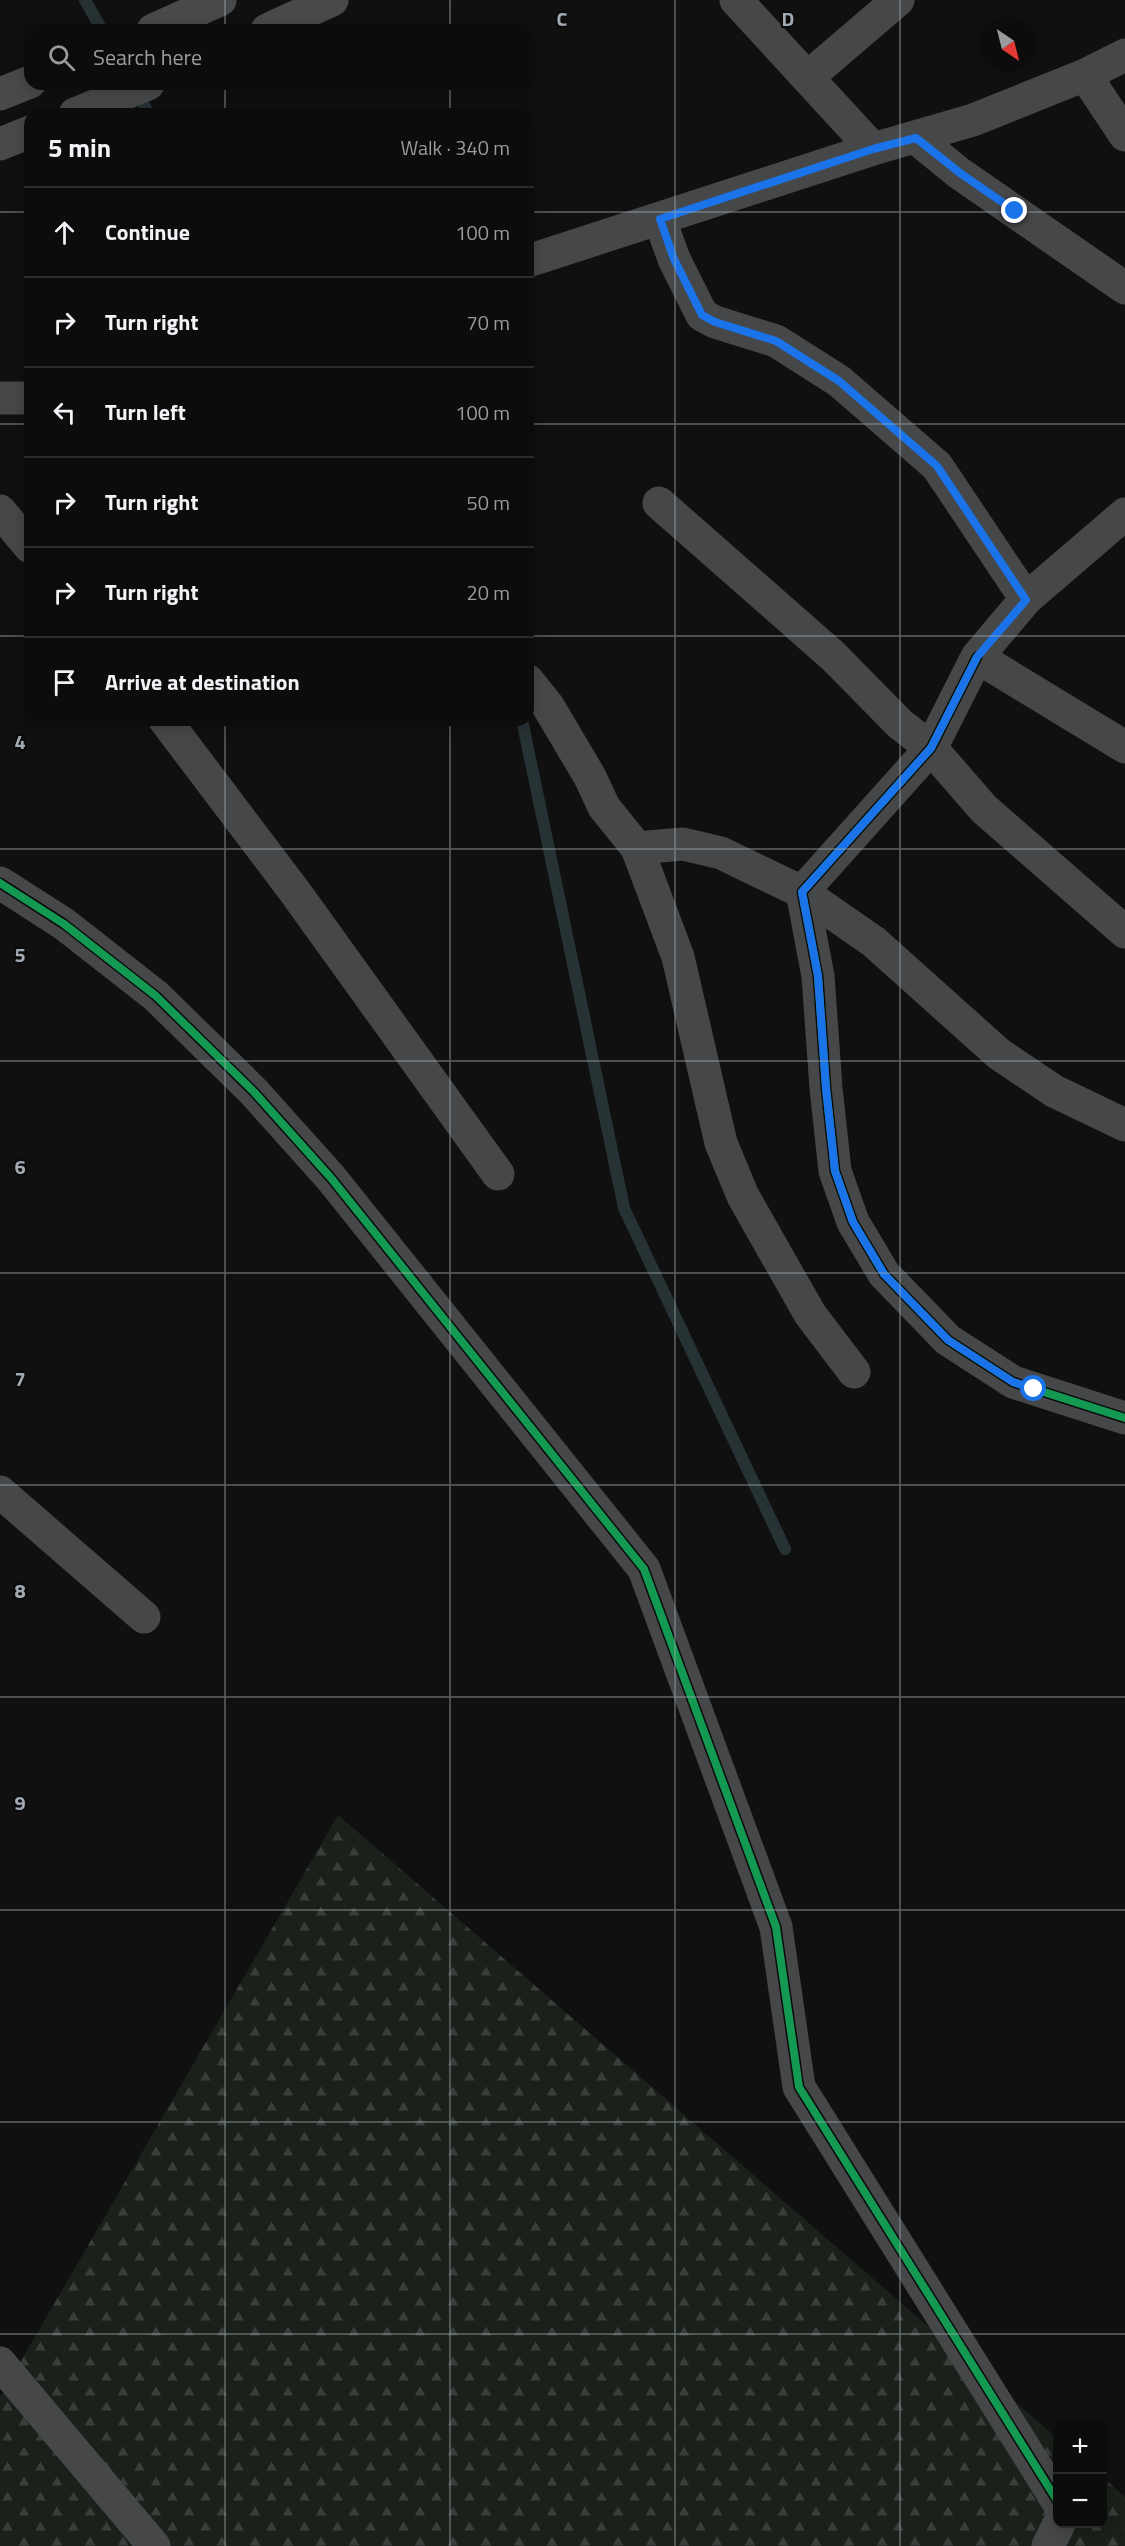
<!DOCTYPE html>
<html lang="en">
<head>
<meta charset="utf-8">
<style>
  :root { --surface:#0c0c0c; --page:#1a1a1a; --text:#f1f3f6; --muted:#9a9b9d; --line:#2c2c2d }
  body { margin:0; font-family:"Titillium Web",sans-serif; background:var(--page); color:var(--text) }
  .controls { position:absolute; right:18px; bottom:18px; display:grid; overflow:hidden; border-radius:12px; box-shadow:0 3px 15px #0003 }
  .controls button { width:54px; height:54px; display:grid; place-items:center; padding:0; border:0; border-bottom:2px solid var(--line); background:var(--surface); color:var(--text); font:30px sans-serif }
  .compass { position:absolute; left:981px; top:18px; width:54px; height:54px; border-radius:50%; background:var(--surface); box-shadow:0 3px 15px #0003; rotate:145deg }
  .stop { position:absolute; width:18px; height:18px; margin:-14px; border:4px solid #1a73e8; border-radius:50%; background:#fff }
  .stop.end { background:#1a73e8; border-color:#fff; box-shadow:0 2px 6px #0008 }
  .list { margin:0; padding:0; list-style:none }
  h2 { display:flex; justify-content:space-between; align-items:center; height:78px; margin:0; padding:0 24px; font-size:26px }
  h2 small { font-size:20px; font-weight:400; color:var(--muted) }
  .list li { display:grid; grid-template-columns:39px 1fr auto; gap:18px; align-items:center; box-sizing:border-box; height:90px; padding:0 24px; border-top:2px solid var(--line) }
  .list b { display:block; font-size:22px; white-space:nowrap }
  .list em { font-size:20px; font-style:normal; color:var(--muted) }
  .icon { flex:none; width:33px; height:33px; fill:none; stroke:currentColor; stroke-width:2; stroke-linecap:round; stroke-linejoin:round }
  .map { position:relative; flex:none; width:1125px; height:2546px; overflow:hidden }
  .search { position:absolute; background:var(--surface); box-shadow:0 3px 15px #0003; left:24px; top:24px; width:510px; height:66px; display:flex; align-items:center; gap:15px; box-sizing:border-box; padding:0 21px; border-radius:18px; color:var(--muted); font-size:22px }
  .panel { position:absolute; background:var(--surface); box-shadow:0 3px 15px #0003; left:24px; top:108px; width:510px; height:618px; border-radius:18px }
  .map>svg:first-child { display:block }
  .forest { fill:url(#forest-firs) }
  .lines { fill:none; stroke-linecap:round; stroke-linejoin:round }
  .stream { stroke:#273235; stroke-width:12 }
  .minor { stroke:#454749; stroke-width:33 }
  .trunk { stroke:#47494b; stroke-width:33 }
  .cycleway-casing { stroke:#0b0b0c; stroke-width:11 }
  .cycleway { stroke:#139951; stroke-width:8 }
  .route { stroke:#1a73e8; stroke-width:8 }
  .grid { fill:none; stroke:#a1a9b2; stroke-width:1.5; stroke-opacity:0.55 }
  .grid-label { font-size:20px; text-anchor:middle; font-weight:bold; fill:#a1a9b2; stroke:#0b0b0c; stroke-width:4.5; stroke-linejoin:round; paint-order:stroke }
</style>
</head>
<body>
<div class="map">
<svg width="1125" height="2546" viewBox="0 0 1125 2546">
  <defs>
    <pattern id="forest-firs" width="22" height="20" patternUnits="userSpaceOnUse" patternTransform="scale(1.5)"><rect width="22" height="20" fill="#1a201a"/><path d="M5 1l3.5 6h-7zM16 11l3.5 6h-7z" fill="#383e39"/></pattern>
  </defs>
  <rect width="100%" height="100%" fill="#101010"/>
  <!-- forest -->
  <path class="forest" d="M338,1815L1057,2438L1058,2524H1102L1103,2477L1125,2497V2546H0V2397Z"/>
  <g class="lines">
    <!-- stream -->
    <path class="stream" d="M85,0L102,30
      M137,92L149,114
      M522,720L624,1208L785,1549"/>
    <!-- minor -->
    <path class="minor" d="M736,0L873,149
      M1085,75L1125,135
      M808,77L898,0
      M916,138L959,173L1125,288
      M660,220L674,259L702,315L715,322L776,341L839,381L937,466L1026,599L977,657L1125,747
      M528,261L873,149L973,120L1085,75L1125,55
      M0,398H30
      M659,503L833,656L900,724L931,748L984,809L1125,932
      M0,511L30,547
      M1026,599L1125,514
      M977,657L931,748L802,892L818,976L826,1088L835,1171L853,1222L884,1274L948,1340L1013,1382L1125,1418
      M528,681L548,706L590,777L604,807L637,848L678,957L721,1143L743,1196L810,1314L854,1372
      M165,720L295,892L498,1174
      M637,848L683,844L721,853L802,892L874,942L999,1054L1054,1091L1125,1125
      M0,883L64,924L156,996L254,1092L331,1178L644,1569L776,1927L799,2087L1058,2502
      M0,1492L144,1617
      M0,2363L154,2546
      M1048,2546L1059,2524"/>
    <!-- trunk -->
    <path class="trunk" d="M153,30L220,0
      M267,30L332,0
      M0,94L30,82
      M75,114L148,84
      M0,144L30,132"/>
    <!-- cycleway casing -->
    <g class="cycleway-casing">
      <path id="cycleway" d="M977,657L931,748L802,892L818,976L826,1088L835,1171L853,1222L884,1274L948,1340L1013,1382L1125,1418
        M0,883L64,924L156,996L254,1092L331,1178L644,1569L776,1927L799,2087L1058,2502"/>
    </g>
    <!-- cycleway -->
    <use href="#cycleway" class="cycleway"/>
  </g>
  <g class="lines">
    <!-- route -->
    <path class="route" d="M1015,211L960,173L916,138L873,149L660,219L674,259L702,315L715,322L776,341L839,381L937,466L1026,600L977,657L931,748L802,892L818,976L826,1088L835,1171L853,1222L884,1274L948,1340L1013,1382L1034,1389"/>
  </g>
  <!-- grid -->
  <path class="grid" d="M225,0V30M450,0V30M675,0V2546M900,0V2546M225,84V114M450,84V114M0,212H30M528,212H1125M0,424H30M528,424H1125M0,636H30M528,636H1125M225,720V2546M450,720V2546M0,849H1125M0,1061H1125M0,1273H1125M0,1485H1125M0,1697H1125M0,1910H1125M0,2122H1125M0,2334H1125"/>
  <g class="grid-label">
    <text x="562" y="26">C</text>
    <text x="788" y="26">D</text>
    <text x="20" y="749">4</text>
    <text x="20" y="962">5</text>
    <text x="20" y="1174">6</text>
    <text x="20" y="1386">7</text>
    <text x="20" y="1598">8</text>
    <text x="20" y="1810">9</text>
  </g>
</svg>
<div class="controls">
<button>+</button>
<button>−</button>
</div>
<svg class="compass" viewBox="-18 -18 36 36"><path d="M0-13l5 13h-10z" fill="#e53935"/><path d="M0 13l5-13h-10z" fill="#9a9b9d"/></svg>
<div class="stop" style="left:1034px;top:1389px"></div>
<div class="stop end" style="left:1015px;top:211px"></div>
<div class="search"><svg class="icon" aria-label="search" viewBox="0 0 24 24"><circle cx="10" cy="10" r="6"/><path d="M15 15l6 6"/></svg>Search here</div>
<section class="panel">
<h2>5 min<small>Walk · 340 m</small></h2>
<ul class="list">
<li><svg class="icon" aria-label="ahead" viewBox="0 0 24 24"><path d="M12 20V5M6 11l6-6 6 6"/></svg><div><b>Continue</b></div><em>100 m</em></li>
<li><svg class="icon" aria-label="right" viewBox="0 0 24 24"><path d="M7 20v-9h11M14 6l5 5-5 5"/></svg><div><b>Turn right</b></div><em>70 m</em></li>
<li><svg class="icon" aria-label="left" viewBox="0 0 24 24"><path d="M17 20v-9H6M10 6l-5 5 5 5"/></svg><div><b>Turn left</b></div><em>100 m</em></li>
<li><svg class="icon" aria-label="right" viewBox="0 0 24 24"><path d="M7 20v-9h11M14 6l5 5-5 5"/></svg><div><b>Turn right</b></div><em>50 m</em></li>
<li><svg class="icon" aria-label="right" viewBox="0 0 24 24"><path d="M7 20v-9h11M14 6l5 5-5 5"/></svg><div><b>Turn right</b></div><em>20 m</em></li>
<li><svg class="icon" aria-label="arrive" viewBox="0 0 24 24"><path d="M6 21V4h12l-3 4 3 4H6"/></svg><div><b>Arrive at destination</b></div></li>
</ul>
</section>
</div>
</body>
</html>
